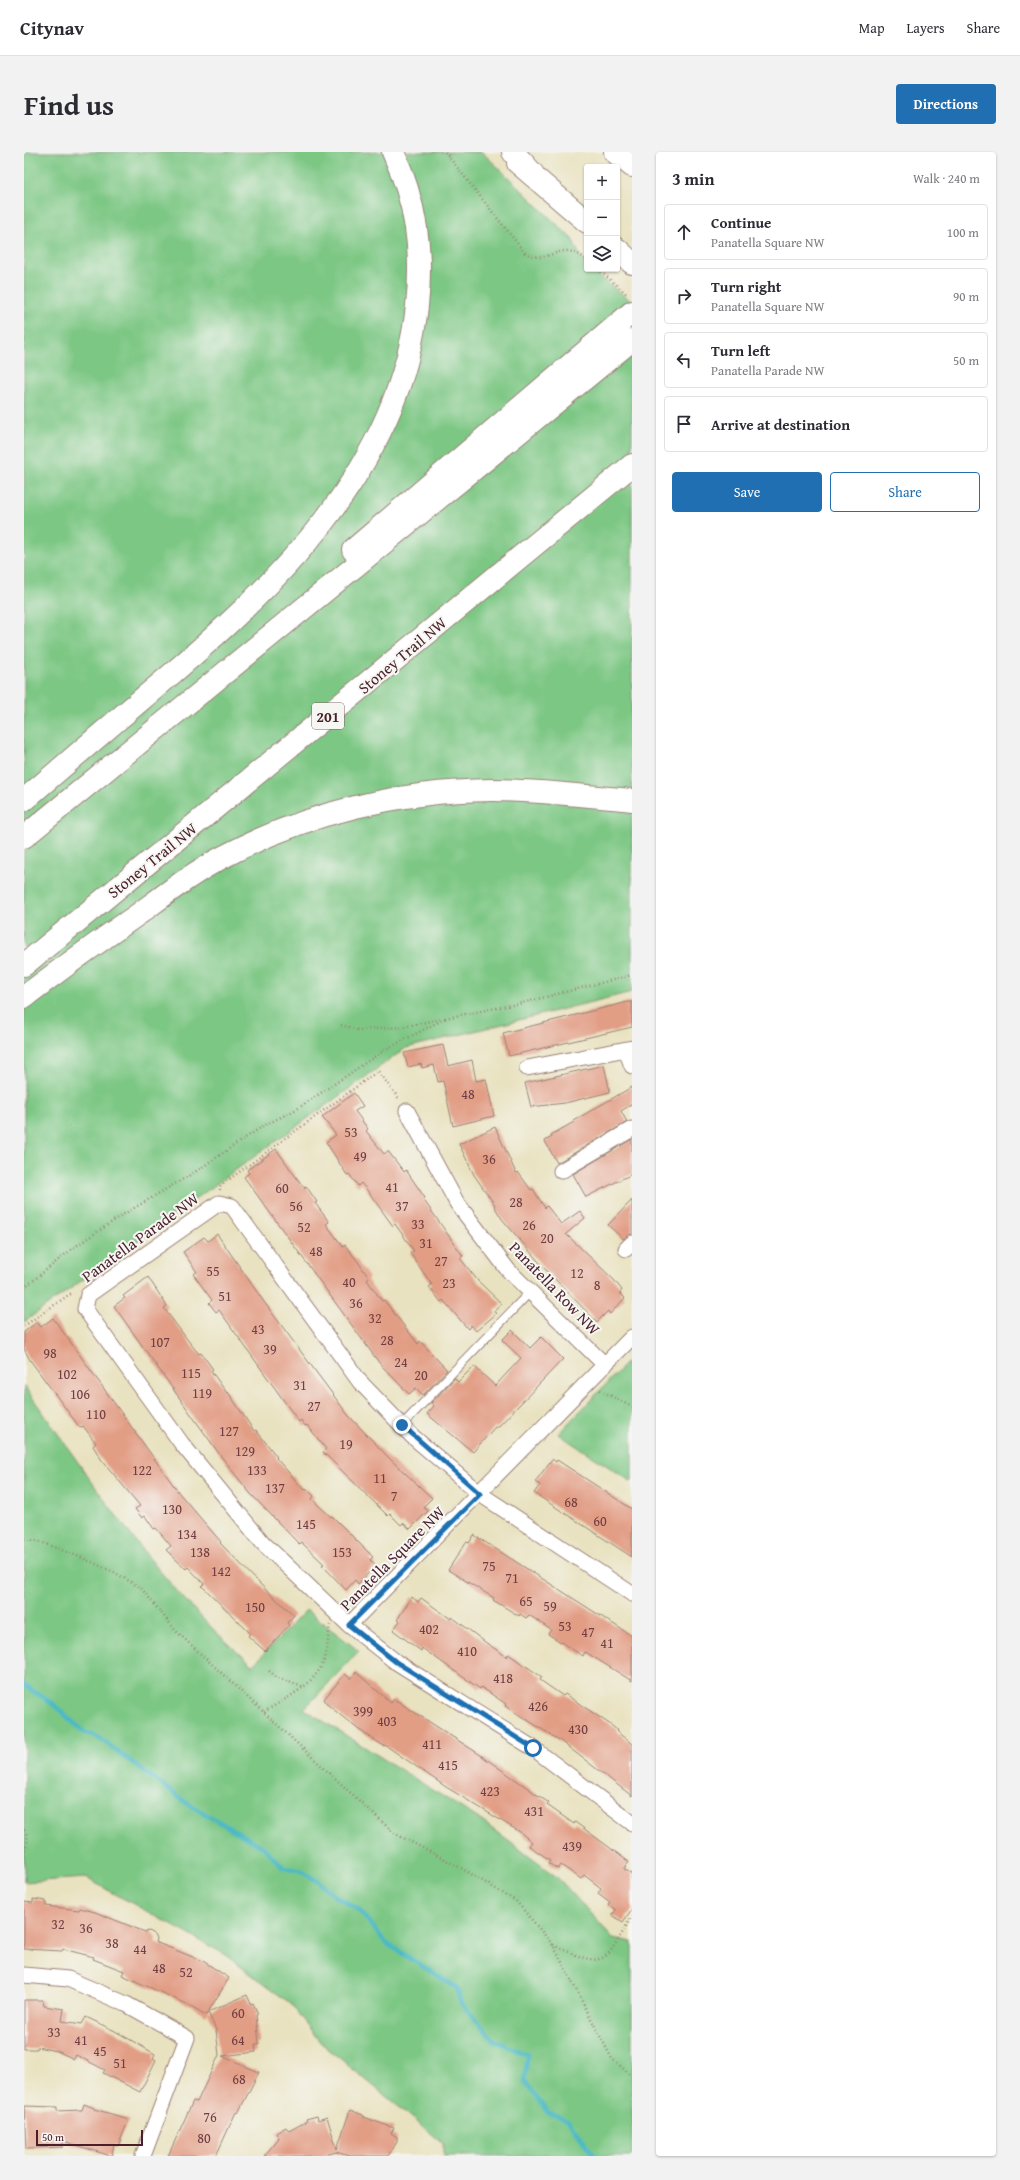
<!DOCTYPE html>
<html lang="en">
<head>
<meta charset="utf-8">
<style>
  :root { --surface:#fff; --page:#f2f2f3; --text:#2b2b33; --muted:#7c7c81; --line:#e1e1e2; --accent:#1f6fb2 }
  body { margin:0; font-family:"Gentium Book Plus",serif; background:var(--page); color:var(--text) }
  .controls { position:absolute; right:12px; top:12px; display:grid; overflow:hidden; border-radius:4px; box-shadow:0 1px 3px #0004 }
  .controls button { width:36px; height:36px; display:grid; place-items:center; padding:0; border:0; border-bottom:1px solid var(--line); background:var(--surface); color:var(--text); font:20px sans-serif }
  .scale { position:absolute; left:12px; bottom:10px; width:107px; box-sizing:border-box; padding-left:4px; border:2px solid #4a1f2b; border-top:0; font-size:11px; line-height:14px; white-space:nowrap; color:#4a1f2b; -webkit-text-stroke:3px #f6f6f2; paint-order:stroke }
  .stop { position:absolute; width:12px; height:12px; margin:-9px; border:3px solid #1f6fb2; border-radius:50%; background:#fff }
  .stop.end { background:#1f6fb2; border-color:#fff; box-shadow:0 1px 4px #0008 }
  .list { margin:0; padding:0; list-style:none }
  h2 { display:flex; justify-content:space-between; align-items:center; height:52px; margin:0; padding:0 16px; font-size:17px }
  h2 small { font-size:13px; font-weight:400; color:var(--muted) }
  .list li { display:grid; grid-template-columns:26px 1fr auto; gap:12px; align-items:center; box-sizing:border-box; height:56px; margin:0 8px 8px; padding:0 8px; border:1px solid var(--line); border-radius:4px }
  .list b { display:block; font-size:15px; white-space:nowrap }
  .list p { margin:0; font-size:13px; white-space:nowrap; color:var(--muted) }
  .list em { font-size:13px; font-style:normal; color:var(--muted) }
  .actions { display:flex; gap:8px; padding:12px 16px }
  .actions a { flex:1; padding:9px 0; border:1px solid var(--accent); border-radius:4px; text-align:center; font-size:14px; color:var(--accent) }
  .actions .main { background:var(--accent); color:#fff }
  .icon { flex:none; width:22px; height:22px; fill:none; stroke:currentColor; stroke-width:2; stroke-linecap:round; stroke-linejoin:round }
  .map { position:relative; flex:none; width:608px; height:2004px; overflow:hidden; border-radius:4px }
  header { display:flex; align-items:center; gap:24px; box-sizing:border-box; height:56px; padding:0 20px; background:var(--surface); border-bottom:1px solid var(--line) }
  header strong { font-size:19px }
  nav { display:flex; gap:22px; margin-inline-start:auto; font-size:14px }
  .intro { display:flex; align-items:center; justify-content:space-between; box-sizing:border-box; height:96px; padding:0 24px }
  h1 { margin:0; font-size:28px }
  .button { padding:10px 18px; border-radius:4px; background:var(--accent); color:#fff; font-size:14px; font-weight:700 }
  main { display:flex; gap:24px; padding:0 24px }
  aside { flex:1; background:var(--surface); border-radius:4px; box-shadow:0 1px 3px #0004 }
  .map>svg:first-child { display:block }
  .green { fill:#7dc784; stroke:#647358 }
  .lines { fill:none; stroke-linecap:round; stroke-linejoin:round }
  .stream { stroke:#4cb9c6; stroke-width:4.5 }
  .building { fill:#e29d85 }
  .service-casing { stroke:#9a8076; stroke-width:10 }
  .minor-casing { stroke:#9a8076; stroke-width:17 }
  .secondary-casing { stroke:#9a8076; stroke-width:24 }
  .motorway-casing { stroke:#9a8076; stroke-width:24 }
  .path { stroke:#9a8076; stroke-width:2.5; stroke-dasharray:1 3; stroke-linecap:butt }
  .service { stroke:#fff; stroke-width:8 }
  .minor { stroke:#fff; stroke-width:15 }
  .secondary { stroke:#fff; stroke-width:22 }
  .motorway { stroke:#fff; stroke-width:22 }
  .route { stroke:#1f6fb2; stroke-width:5 }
  .labels { text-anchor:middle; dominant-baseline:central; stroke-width:4; stroke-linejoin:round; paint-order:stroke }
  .number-label { font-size:14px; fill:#703e42 }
  .shield { fill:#f6f6f2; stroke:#7e6067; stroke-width:1 }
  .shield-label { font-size:15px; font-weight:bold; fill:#4a1f2b }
  .street-label { font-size:16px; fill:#4a1f2b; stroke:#f6f6f2 }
</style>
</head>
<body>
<header>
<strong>Citynav</strong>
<nav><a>Map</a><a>Layers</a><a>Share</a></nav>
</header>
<div class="intro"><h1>Find us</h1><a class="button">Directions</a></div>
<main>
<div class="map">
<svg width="608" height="2004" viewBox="0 0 608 2004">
  <rect width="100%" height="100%" fill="#f6f6f2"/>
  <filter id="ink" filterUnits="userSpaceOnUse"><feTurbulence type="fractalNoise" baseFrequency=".025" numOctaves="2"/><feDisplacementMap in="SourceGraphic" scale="8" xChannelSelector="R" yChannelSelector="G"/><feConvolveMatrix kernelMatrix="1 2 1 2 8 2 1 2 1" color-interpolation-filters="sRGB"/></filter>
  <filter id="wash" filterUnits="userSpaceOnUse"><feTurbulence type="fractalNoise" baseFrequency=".012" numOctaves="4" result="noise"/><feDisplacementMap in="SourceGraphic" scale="16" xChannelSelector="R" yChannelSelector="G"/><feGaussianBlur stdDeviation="0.9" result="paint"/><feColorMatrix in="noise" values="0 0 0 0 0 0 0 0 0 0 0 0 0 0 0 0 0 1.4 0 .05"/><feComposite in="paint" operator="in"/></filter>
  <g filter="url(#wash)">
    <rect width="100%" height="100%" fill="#e9e2c0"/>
    <!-- green -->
    <path class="green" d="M0,0H458L548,87L563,117H566L608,150V840L382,896L0,1170Z
      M608,1205V1330L534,1282Z
      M0,1234C70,1331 135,1436 229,1513L282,1458L335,1499L280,1557L455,1667L534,1726L589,1786L608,1790V2004H420V1992L296,1890L266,1851L197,1800L62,1726L0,1730Z"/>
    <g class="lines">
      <!-- stream -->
      <path class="stream" d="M0,1533L29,1552L60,1580L74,1585L164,1652L239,1695L260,1716L275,1718L292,1728L311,1744L334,1757L362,1791L433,1836L436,1850L470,1888L504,1903L500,1928L524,1961L544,1968L571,2004"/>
    </g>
    <g id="blocks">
      <!-- building -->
      <path class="building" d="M604,850H608V875L485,904L479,881Z
        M419,893L424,914L448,908L452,929L462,927L470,964L429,974L419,929L414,930L410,913L398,916L397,912L384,915L380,901Z
        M580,913L586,940L541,951L507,955L501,931Z
        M608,935V952L597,959L603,970L533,1011L521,989L528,985L527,983L550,970L549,969Z
        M330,941L339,954L331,959L344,977L342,979L360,1002L364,999L380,1020L382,1018L401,1046L399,1047L439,1104L436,1106L454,1129L478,1152L470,1159L472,1162L452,1179L447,1173L444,1177L419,1148L417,1150L405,1135L408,1133L386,1101L390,1099L371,1072L369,1074L343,1038L337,1031L334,1034L325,1022L323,1023L302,990L312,983L298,965Z
        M471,975L492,1021L494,1020L507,1038L509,1037L521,1056L523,1054L537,1072L556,1059L561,1066L542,1082L590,1128L598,1138L596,1141L601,1146L586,1162L584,1159L573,1170L520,1116L478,1067L470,1054L471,1053L450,1023L435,992Z
        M608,987V1022L562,1045L549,1022Z
        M252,997L280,1036L282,1034L293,1050L291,1051L305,1070L302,1072L319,1095L321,1093L334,1110L345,1126L343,1128L358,1149L360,1148L394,1192L396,1189L423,1218L399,1243L392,1236L385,1242L356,1212L220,1025L225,1021L223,1018Z
        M608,1048V1082L599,1087L584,1073Z
        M193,1082L240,1150L324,1263L367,1308L408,1346L399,1355L404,1359L386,1377L379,1371L377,1373L366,1362L364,1364L299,1300L302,1297L283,1273L281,1274L277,1268L275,1270L195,1158L192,1160L185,1151L188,1148L169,1122L173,1120L159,1100L180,1085L184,1089Z
        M124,1125L143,1154L140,1156L145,1163L166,1191L175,1202L177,1201L189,1217L187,1219L203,1241L204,1240L230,1279L232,1278L253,1305L252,1306L280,1338L282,1336L290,1344L288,1347L307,1365L308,1364L349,1405L346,1408L352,1413L334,1432L331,1428L322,1438L298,1413L300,1412L277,1390L275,1392L225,1340L196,1303L90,1154L101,1146L99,1144Z
        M29,1166L155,1341L197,1390L196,1391L242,1438L270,1463L263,1471L265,1473L241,1499L224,1484L226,1481L178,1434L180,1432L164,1415L162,1417L142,1398L147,1394L132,1376L130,1377L121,1364L118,1366L111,1357L116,1354L77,1307L69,1294L72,1291L59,1274L56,1276L6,1208L0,1197V1180L13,1170L17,1175Z
        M488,1178L506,1196L517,1185L539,1207L496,1252L473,1276L471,1275L449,1300L403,1262L410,1254L407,1251L431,1226L434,1230L450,1214L471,1234L497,1206L478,1188Z
        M528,1307L532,1310L533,1308L608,1357V1405L510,1341L516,1333L511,1330Z
        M450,1383L608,1484V1529L563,1501L561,1500L559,1504L524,1482L527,1478L505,1463L502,1466L496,1462L495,1464L469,1448L470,1446L424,1418L442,1390L445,1391Z
        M388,1445L394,1450L397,1446L427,1467L428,1465L461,1490L483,1505L484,1502L518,1525L516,1528L539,1544L541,1542L587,1573L593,1578L592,1579L608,1592V1644L535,1588L481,1554L482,1552L457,1535L456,1537L398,1496L397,1499L369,1478L376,1469L373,1468Z
        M332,1520L367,1551L370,1547L455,1602L525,1651L523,1653L550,1672L551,1670L605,1710L600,1717L608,1722V1757L599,1770L588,1763L592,1758L584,1753L586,1750L574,1741L577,1736L560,1723L557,1727L537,1713L534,1717L524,1711L526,1708L505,1694L508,1690L496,1680L422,1635L361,1593L360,1594L335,1578L304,1553L300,1547L321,1522L327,1527Z
        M9,1747L22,1749V1754L55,1758L56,1756L71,1760L121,1780L125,1779L129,1781L132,1787L131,1790L179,1809L205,1826L184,1860L223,1843L227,1852L229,1851L234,1862L232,1863L235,1892H231L232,1900L198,1904L235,1920L214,1961L212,1960L192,2004H144L169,1949L173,1950L195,1903L192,1878L184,1860L182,1863L165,1853L98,1823L100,1819L69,1807L70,1805L39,1797L38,1799L0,1797V1750L9,1751Z
        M0,1848H19L20,1854L40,1857L38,1869L58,1872L62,1865L91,1879L131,1902L129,1906L132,1908L116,1940L79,1921L81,1918L52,1903L50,1907L33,1899L13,1895V1897H0Z
        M60,1952L70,1956V1957L105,1967L94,1994L90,1993L87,2004L39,1989V1995L2,1996L0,1954L33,1955V1959L58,1958Z
        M326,1958L339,1963V1965L370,1976L367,1981L373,1985V1990L364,2004H325L312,2000L298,2004H240L255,1986L252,1981L262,1975L265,1979L283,1969L282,1967L293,1964L294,1968L303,1965L313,1997Z"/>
    </g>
  </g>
  <g filter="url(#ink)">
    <use href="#blocks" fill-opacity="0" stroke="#9a8076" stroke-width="1"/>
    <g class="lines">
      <!-- service casing -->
      <g class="service-casing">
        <path id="service" d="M378,1273L506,1140"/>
      </g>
      <!-- minor casing -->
      <g class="minor-casing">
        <path id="minor" d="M602,898L608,914
          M503,916L608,896
          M383,959L433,1051L484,1118L581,1213
          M537,1019L608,977
          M602,1097L608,1091
          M608,1185L325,1473L372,1510L509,1596L608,1671
          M325,1473L239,1391L158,1292L61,1157L64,1143L195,1051L208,1054L336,1230L388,1284L456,1342L608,1442
          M0,1823L44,1827L102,1852L163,1886L119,2004"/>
      </g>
      <!-- secondary casing -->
      <g class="secondary-casing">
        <path id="secondary" d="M591,0L608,14
          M494,11L563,70
          M593,97L608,111"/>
      </g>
      <!-- motorway casing -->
      <g class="motorway-casing">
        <path id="motorway" d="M489,0L509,22
          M329,398L608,160
          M0,648C43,611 86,574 130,537C250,435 375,319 393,154C399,99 392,50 369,0
          M0,685L608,188
          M0,813L608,313
          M0,845C38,816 77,788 116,761C143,741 170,720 199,705C282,661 375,639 468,638C515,638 562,644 608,648"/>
      </g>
      <!-- path -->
      <path class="path" d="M421,0L501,101C529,115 533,85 563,108
        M574,117L604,143
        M421,866L498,851L608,823
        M317,873L334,878L378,875L417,867
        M196,1038V1034L354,919L375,947
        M0,1136L49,1096L100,1062L171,1020L239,974L273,957L362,897L422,866
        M0,1174L46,1142H49
        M576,1238L608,1255
        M0,1387L14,1389L56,1405L90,1420L117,1436L152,1479L370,1681L437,1716L492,1749L529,1793L588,1907L608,1924
        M245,1519L254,1526L279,1535
        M240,1560C262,1546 292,1533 301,1506C304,1495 304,1484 306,1473
        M0,1678C5,1685 4,1691 0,1698
        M529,1793C583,1818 580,1812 608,1764"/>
      <!-- service -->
      <use href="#service" class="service"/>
      <!-- minor -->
      <use href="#minor" class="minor"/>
      <!-- secondary -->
      <use href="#secondary" class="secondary"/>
      <!-- motorway -->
      <use href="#motorway" class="motorway"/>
    </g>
  </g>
  <g class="lines" filter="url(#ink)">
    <!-- route -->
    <path class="route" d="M378,1273L456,1342L325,1473L372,1510L509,1596"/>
  </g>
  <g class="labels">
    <!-- number labels -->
    <g class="number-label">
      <text x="444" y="942">48</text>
      <text x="327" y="980">53</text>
      <text x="336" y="1004">49</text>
      <text x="465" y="1007">36</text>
      <text x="368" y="1035">41</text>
      <text x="258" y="1036">60</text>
      <text x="492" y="1050">28</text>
      <text x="272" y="1054">56</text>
      <text x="378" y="1054">37</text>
      <text x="394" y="1072">33</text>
      <text x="505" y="1073">26</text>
      <text x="280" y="1075">52</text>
      <text x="523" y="1086">20</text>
      <text x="402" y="1091">31</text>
      <text x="292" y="1099">48</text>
      <text x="417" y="1109">27</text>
      <text x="189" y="1119">55</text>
      <text x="553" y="1121">12</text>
      <text x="325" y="1130">40</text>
      <text x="425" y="1131">23</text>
      <text x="573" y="1133">8</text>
      <text x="201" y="1144">51</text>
      <text x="332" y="1151">36</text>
      <text x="351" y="1166">32</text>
      <text x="234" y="1177">43</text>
      <text x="363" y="1188">28</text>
      <text x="136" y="1190">107</text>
      <text x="246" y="1197">39</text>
      <text x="26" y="1201">98</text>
      <text x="377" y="1210">24</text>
      <text x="167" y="1221">115</text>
      <text x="43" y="1222">102</text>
      <text x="397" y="1223">20</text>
      <text x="276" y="1233">31</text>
      <text x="178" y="1241">119</text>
      <text x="56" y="1242">106</text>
      <text x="290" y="1254">27</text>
      <text x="72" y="1262">110</text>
      <text x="205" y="1279">127</text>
      <text x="322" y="1292">19</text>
      <text x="221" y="1299">129</text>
      <text x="118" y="1318">122</text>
      <text x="233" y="1318">133</text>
      <text x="356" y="1326">11</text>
      <text x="251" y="1336">137</text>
      <text x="370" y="1344">7</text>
      <text x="547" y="1350">68</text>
      <text x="148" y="1357">130</text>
      <text x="576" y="1369">60</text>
      <text x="282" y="1372">145</text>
      <text x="163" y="1382">134</text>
      <text x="176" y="1400">138</text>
      <text x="318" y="1400">153</text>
      <text x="465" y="1414">75</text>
      <text x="197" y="1419">142</text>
      <text x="488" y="1426">71</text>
      <text x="502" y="1449">65</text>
      <text x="526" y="1454">59</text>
      <text x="231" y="1455">150</text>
      <text x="541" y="1474">53</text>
      <text x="405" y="1477">402</text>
      <text x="564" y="1480">47</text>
      <text x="583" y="1491">41</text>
      <text x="443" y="1499">410</text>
      <text x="479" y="1526">418</text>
      <text x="514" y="1554">426</text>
      <text x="339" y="1559">399</text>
      <text x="363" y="1569">403</text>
      <text x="554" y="1577">430</text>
      <text x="408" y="1592">411</text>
      <text x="424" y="1613">415</text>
      <text x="466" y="1639">423</text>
      <text x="510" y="1659">431</text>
      <text x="548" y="1694">439</text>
      <text x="34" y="1772">32</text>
      <text x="62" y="1776">36</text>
      <text x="88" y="1791">38</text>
      <text x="116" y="1797">44</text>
      <text x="135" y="1816">48</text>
      <text x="162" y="1820">52</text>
      <text x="214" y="1861">60</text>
      <text x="30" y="1880">33</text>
      <text x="57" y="1888">41</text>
      <text x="214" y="1888">64</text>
      <text x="76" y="1899">45</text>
      <text x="96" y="1911">51</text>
      <text x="215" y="1927">68</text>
      <text x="186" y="1965">76</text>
      <text x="180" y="1986">80</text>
    </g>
    <!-- shield labels -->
    <rect class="shield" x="288" y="551" width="32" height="26" rx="3"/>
    <g class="shield-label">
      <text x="304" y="564">201</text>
    </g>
    <!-- street labels -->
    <g class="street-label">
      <text transform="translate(378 503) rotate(-40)">Stoney Trail NW</text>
      <text transform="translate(128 708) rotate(-39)">Stoney Trail NW</text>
      <text transform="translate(116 1085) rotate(-36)">Panatella Parade NW</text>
      <text transform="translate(531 1136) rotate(46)">Panatella Row NW</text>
      <text transform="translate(368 1406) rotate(-45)">Panatella Square NW</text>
    </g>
  </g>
</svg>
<div class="controls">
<button>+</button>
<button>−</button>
<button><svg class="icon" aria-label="layers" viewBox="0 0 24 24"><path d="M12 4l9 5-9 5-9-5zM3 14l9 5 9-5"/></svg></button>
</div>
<div class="scale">50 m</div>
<div class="stop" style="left:509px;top:1596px"></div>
<div class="stop end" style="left:378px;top:1273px"></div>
</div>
<aside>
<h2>3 min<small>Walk · 240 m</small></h2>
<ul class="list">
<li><svg class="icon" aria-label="ahead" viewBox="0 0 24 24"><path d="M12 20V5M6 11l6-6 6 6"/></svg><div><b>Continue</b><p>Panatella Square NW</p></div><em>100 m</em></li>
<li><svg class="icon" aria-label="right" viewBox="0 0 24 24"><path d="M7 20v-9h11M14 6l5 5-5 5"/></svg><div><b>Turn right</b><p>Panatella Square NW</p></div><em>90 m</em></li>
<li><svg class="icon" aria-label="left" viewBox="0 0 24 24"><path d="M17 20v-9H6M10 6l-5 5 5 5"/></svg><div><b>Turn left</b><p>Panatella Parade NW</p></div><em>50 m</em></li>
<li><svg class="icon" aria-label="arrive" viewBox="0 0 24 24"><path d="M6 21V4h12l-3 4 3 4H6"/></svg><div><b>Arrive at destination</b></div></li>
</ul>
<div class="actions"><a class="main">Save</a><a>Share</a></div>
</aside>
</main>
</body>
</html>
